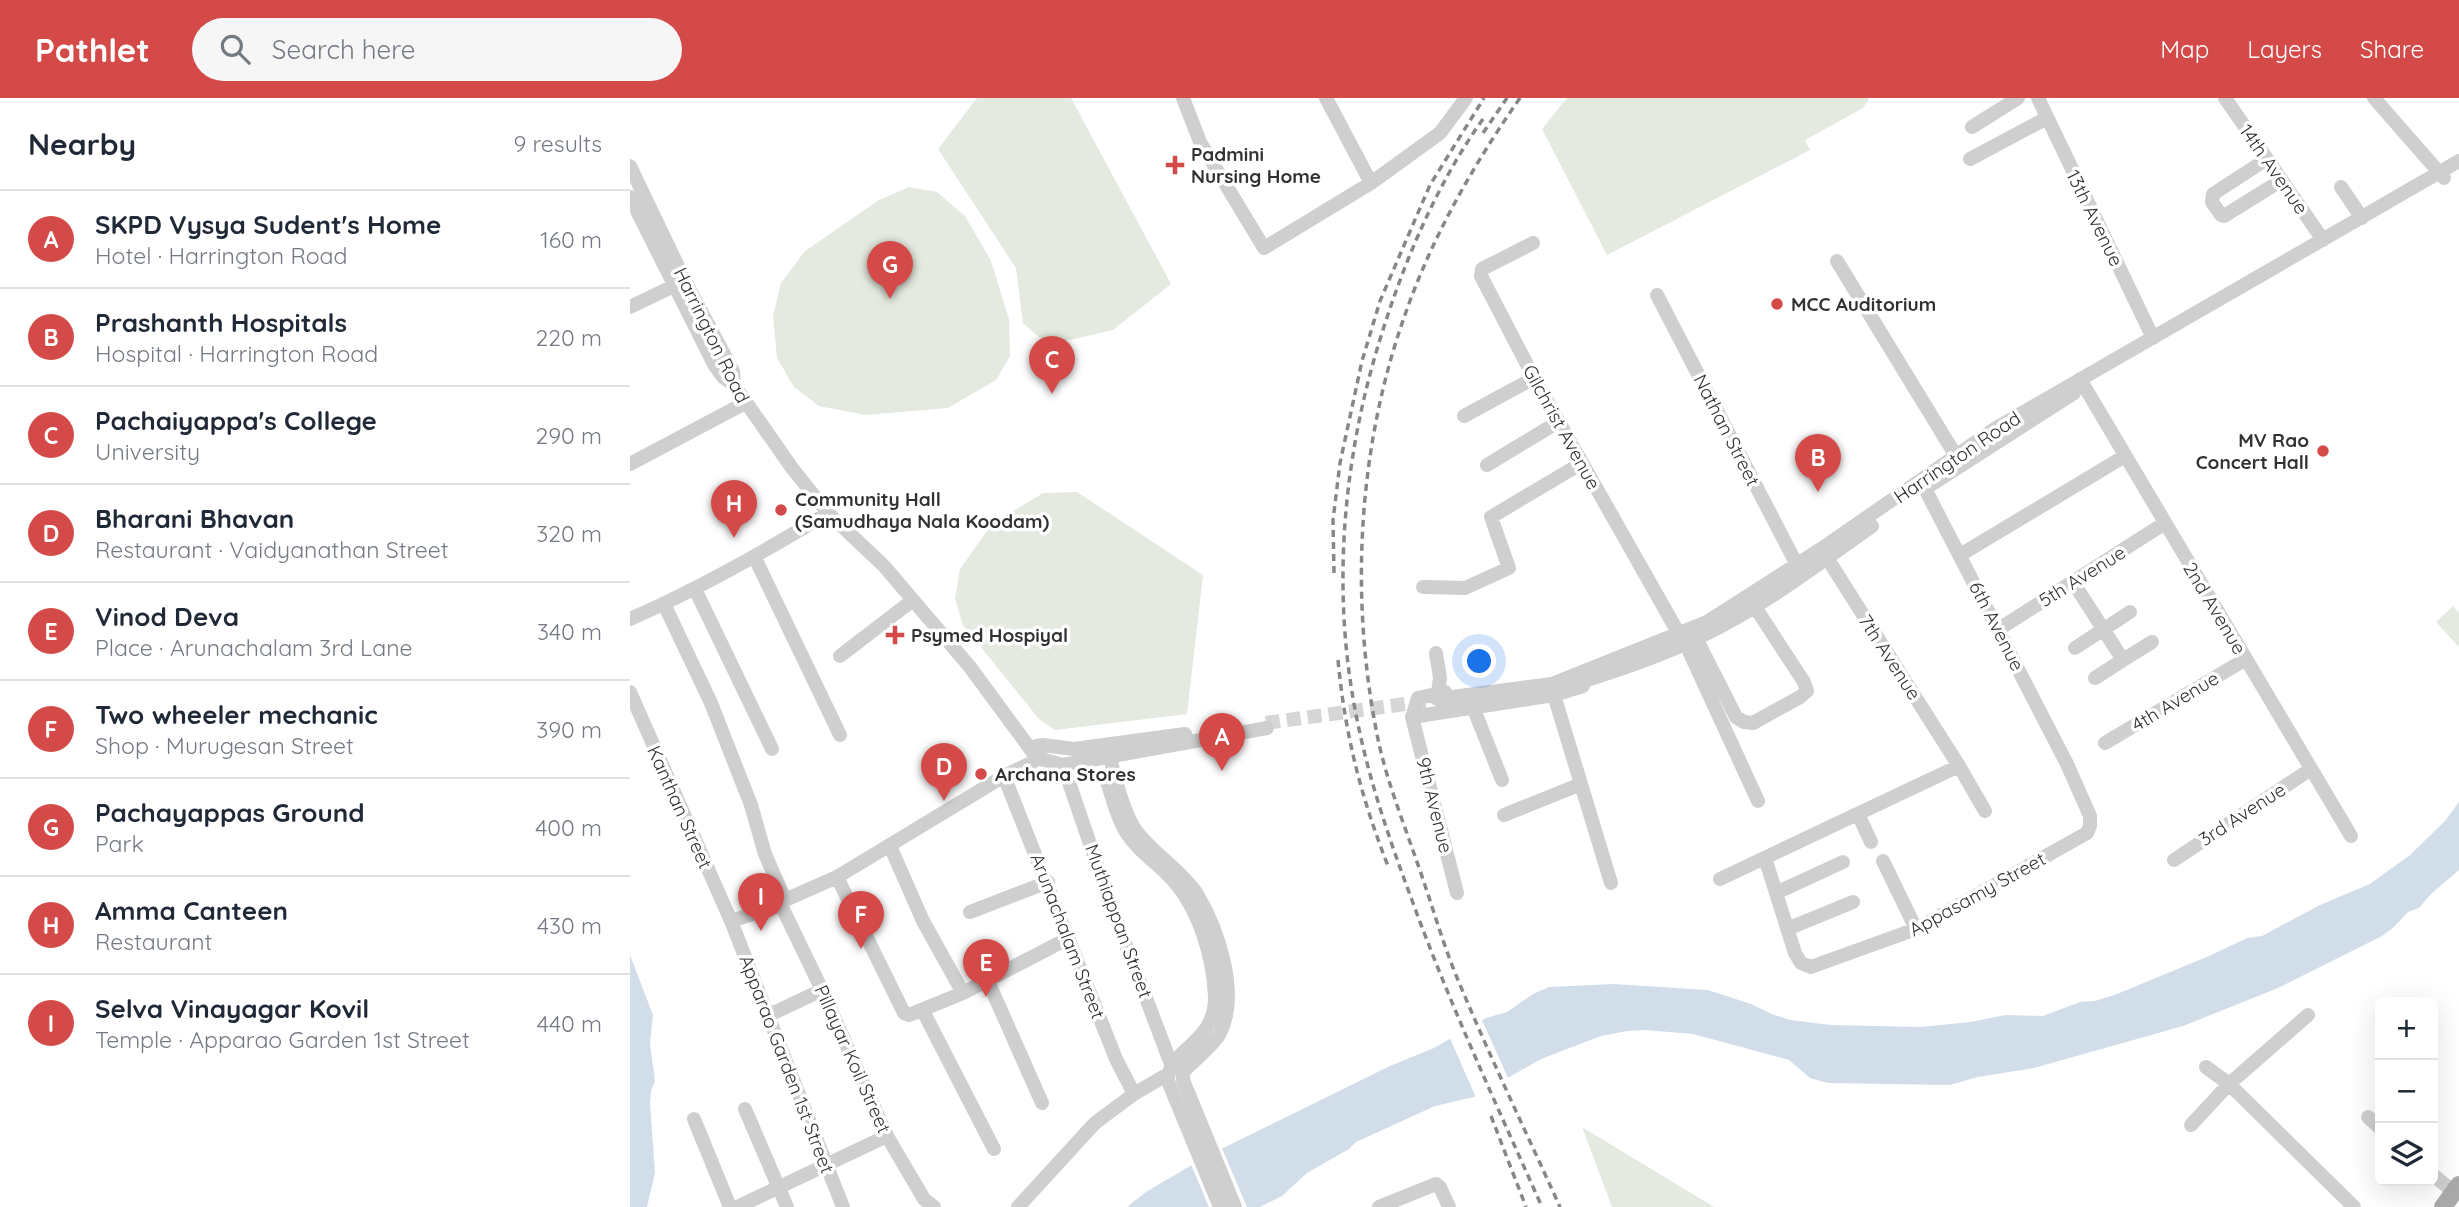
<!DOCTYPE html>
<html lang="en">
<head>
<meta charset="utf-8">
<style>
  :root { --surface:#fff; --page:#f6f6f7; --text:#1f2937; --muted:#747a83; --line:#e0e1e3; --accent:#d44a49 }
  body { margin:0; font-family:Quicksand,sans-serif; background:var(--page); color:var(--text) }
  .controls { position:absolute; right:21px; bottom:21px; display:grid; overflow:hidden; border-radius:10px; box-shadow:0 7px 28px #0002 }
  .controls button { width:63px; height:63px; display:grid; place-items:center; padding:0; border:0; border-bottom:2px solid var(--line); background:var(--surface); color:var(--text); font:35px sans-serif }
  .you { position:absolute; left:850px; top:564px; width:24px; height:24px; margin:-18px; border:5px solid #fff; border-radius:50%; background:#1a73e8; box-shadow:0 0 0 10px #1a73e833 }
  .badge { display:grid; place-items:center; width:46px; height:46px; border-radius:50%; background:var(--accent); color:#fff; font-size:23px; font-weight:700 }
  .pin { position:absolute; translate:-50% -58px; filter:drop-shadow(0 2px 4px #0008) }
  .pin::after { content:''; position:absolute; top:37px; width:24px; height:21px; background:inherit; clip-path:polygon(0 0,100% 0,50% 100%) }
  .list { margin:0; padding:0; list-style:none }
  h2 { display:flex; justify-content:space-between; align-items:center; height:91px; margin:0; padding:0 28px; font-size:30px }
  h2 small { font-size:23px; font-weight:400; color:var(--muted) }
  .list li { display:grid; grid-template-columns:46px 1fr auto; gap:21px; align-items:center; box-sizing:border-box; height:98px; padding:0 28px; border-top:2px solid var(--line) }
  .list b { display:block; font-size:26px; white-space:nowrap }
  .list p { margin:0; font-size:23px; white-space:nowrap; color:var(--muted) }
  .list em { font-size:23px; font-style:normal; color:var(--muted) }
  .icon { flex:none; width:38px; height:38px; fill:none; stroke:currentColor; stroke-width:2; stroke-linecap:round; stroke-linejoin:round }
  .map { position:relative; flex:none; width:1829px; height:1109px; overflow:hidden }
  header { display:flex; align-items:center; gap:42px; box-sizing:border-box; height:98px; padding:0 35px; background:var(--accent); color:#fff }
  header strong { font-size:33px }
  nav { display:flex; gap:38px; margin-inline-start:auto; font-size:24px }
  .search { width:490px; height:63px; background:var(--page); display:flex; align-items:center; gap:18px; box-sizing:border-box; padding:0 24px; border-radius:38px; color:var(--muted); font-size:26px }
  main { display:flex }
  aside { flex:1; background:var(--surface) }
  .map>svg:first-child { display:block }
  .green { fill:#e4eadf }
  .water { fill:#d1deea }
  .pier { fill:#fff }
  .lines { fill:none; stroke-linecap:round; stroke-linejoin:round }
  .minor-tunnel { stroke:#d6d6d6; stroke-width:14; stroke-dasharray:14 7; stroke-linecap:butt }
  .minor { stroke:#cfcfcf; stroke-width:14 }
  .major { stroke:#aaa; stroke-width:18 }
  .rail { stroke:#878787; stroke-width:3.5; stroke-dasharray:7 5; stroke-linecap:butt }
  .poi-dot { fill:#d44a49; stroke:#fff; stroke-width:2.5 }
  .labels { text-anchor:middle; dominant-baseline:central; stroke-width:7; stroke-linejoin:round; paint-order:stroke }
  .poi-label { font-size:19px; font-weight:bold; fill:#323232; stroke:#fff; text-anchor:start }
  .street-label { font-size:19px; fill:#323232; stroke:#fff }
</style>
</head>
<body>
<header>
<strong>Pathlet</strong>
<div class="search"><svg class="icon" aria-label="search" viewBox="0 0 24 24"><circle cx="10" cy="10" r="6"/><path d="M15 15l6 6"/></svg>Search here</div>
<nav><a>Map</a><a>Layers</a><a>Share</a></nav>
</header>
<main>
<aside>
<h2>Nearby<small>9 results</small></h2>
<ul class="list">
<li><span class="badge">A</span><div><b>SKPD Vysya Sudent's Home</b><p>Hotel · Harrington Road</p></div><em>160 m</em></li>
<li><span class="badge">B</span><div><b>Prashanth Hospitals</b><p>Hospital · Harrington Road</p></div><em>220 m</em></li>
<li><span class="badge">C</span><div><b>Pachaiyappa's College</b><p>University</p></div><em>290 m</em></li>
<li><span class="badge">D</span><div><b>Bharani Bhavan</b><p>Restaurant · Vaidyanathan Street</p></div><em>320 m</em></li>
<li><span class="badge">E</span><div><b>Vinod Deva</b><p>Place · Arunachalam 3rd Lane</p></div><em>340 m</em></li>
<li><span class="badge">F</span><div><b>Two wheeler mechanic</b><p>Shop · Murugesan Street</p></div><em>390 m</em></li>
<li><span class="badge">G</span><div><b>Pachayappas Ground</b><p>Park</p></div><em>400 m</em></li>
<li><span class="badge">H</span><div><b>Amma Canteen</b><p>Restaurant</p></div><em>430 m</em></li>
<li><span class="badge">I</span><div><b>Selva Vinayagar Kovil</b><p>Temple · Apparao Garden 1st Street</p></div><em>440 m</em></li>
</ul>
</aside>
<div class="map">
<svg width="1829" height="1109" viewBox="0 0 1829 1109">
  <rect width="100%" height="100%" fill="#fff"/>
  <!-- green -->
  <path class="green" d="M347,0H441L541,186L483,232L418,247L393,225L386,170L308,51Z
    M937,0H1238L1239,1L1233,10L1175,42L1180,52L977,157L912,31Z
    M279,89L307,94L335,118L361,163L379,221L380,258L366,282L318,310L235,317L189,308L164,289L147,260L143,218L151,185L175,153L249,102Z
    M447,394L573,477L557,616L425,632L409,621L333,527L325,501L330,471L362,426L413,395Z
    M1823,508L1829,515V549L1806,524Z
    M952,1029L1084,1109H982Z"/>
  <!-- water -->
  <path class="water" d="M1829,704V772L1801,796L1789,810L1778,814L1764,829L1752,838L1648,890L1553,928L1404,970L1348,979L1320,987L1198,985L1180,980L1159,962L1063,936L1015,932L997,933L971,938L911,961L844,999L805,1008L726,1044L719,1051L677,1075L652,1098L630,1109H497L516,1094L577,1058L760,968L804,950L856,920L877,914L903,896L919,889L983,886L1078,892L1121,906L1142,916L1160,922L1201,927L1290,929L1341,924L1375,917L1413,918L1450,904L1465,903L1487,896L1579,858L1617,840L1632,838L1690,807L1740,786L1780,757L1815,723Z
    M0,857L23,917L20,946L25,983L21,993L20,1005L25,1075L17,1109H0Z"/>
  <!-- pier -->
  <path class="pier" d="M851,920L879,982L847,1002L819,938Z
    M591,1048L617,1109H579L560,1064Z"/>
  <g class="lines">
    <!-- minor-tunnel -->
    <path class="minor-tunnel" d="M636,625L797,603"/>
    <!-- minor -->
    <path class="minor" d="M553,0L570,44L634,150L741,85L810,35L836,0
      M696,0L741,85
      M1408,0L1523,240
      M1595,0L1693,142
      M1744,0L1814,80
      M1342,29L1388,0
      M1340,61L1417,20
      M1637,61L1583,96L1582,104L1591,117L1594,118L1652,82
      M0,68L55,183L103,273L104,287L162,370L198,415L254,468L340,569L407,660L433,667L637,630
      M1711,89L1732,120
      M0,99L85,268L93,279L104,287
      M903,145L852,171L851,178L904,280L1049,536
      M1207,163L1326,358
      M1027,197L1167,467
      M0,209L52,184
      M1450,281L1721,738
      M834,318L904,280
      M0,366L115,305
      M857,367L928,324
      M1299,388L1444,295
      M1192,452L1329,668L1355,713
      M1330,457L1495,358
      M125,460L210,637
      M1443,484L1493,562L1465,580
      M793,489L835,490L879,470L861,419L952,365
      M65,491L142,651
      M34,506L81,605L121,707L135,756L155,802
      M0,521C69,491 134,454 198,415
      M1369,531L1535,425
      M1069,546L1106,619L1114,624L1123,625L1170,599L1177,593L1174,584L1125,509
      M1445,550L1500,514
      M1059,553L1128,703
      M806,555L810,580L808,595
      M210,558L283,502
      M1493,562L1522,544
      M944,586C987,573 1029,559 1070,539C1131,510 1187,467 1242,428
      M0,594L101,823L213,1109
      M815,594L788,600L782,619L924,597L953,588
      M924,597L981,785
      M807,601L922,586L1077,524L1191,451L1366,330L1829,63
      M843,609L872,682
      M782,619L827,795
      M1475,645L1616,561
      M406,648L413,647L444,651L555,636
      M480,659C484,678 495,719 507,734C525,757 551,772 567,796C588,831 610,896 590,935C584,947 563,963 553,974V982L605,1109
      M433,667L483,813L541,966L546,969
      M374,678L486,961L504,996
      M477,684C483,701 487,720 496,734C508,753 526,764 541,780C569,810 583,858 585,898C586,947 537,951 538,983L590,1109
      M1228,716L1241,744
      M874,717L951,686
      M260,748L293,823L333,895
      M1135,760L1165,855L1171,865L1181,869L1286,831L1457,735L1460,728V718L1437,666L1291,383
      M1544,762L1681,671
      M1253,763L1286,831
      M207,779L274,915L279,917L333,895L439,840
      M1090,781L1329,668
      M1146,795L1213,764
      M151,807L192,892L257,1038L294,1101L304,1109
      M340,814L418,784
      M101,823L151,807L155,802L207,779L374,678L403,664L413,647
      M1157,831L1223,804
      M357,881L412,1005
      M293,913L364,1051
      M139,917L192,892
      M1576,969L1599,986L1724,1109
      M115,1011L157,1109
      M1738,1019L1750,1030
      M64,1021L100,1109
      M1561,1027L1599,986L1678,917
      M1803,1077L1824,1094
      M107,1109L257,1038
      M388,1109L465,1025L504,996L538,976
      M749,1109L806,1086L810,1089L819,1109"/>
    <!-- major -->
    <path class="major" d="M1813,1109L1829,1087"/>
    <!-- rail -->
    <path class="rail" d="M890,0C844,66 803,137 776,214C727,350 719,504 749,646C758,686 774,726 787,764C801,803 812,844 828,882C860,959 896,1034 930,1109
      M853,21C808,84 775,161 752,235C715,351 702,479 723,600C735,671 758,738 783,805C821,909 867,1008 912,1109
      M853,35L877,0
      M704,475L703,422L710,365L732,263L750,203L800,87L854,0
      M708,562C715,637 731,699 758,768
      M861,1018L896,1109"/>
  </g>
  <!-- markers -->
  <g class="poi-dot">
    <path d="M541.5 56.5h7v7h7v7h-7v7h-7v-7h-7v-7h7z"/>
    <circle cx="1147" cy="206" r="7"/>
    <circle cx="1693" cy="353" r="7"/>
    <circle cx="151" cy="412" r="7"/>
    <path d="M261.5 526.5h7v7h7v7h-7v7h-7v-7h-7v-7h7z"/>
    <circle cx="351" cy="676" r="7"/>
  </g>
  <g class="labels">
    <!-- poi labels -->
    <g class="poi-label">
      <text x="561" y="56">Padmini<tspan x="561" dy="22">Nursing Home</tspan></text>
      <text x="1161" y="206">MCC Auditorium</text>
      <text x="1679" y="342" text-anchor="end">MV Rao<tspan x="1679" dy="22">Concert Hall</tspan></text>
      <text x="165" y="401">Community Hall<tspan x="165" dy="22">(Samudhaya Nala Koodam)</tspan></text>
      <text x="281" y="537">Psymed Hospiyal</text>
      <text x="365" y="676">Archana Stores</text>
    </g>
    <!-- street labels -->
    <g class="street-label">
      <text transform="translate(1644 71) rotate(55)">14th Avenue</text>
      <text transform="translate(1465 120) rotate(64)">13th Avenue</text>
      <text transform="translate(82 237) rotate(64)">Harrington Road</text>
      <text transform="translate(932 329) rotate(61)">Gilchrist Avenue</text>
      <text transform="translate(1097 332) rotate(63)">Nathan Street</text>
      <text transform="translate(1327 359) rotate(-34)">Harrington Road</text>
      <text transform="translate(1452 478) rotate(-32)">5th Avenue</text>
      <text transform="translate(1585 510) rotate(59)">2nd Avenue</text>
      <text transform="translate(1367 528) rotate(63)">6th Avenue</text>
      <text transform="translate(1260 559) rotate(57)">7th Avenue</text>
      <text transform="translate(1545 603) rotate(-31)">4th Avenue</text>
      <text transform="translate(805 707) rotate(76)">9th Avenue</text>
      <text transform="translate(50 709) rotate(66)">Kanthan Street</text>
      <text transform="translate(1612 716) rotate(-33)">3rd Avenue</text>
      <text transform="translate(1347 796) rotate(-29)">Appasamy Street</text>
      <text transform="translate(489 823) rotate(70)">Muthiappan Street</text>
      <text transform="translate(438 838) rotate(69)">Arunachalam Street</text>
      <text transform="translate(223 961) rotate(66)">Pillayar Koil Street</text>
      <text transform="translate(157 966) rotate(69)">Apparao Garden 1st Street</text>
    </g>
  </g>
</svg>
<div class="controls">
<button>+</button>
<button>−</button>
<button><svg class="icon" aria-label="layers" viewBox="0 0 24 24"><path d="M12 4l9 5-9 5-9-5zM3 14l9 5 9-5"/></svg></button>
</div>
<div class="you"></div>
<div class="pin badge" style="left:592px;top:673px">A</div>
<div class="pin badge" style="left:1188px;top:394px">B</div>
<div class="pin badge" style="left:422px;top:296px">C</div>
<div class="pin badge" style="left:314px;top:703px">D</div>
<div class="pin badge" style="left:356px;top:899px">E</div>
<div class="pin badge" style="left:231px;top:851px">F</div>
<div class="pin badge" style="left:260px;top:201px">G</div>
<div class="pin badge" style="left:104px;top:440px">H</div>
<div class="pin badge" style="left:131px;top:833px">I</div>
</div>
</main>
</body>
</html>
